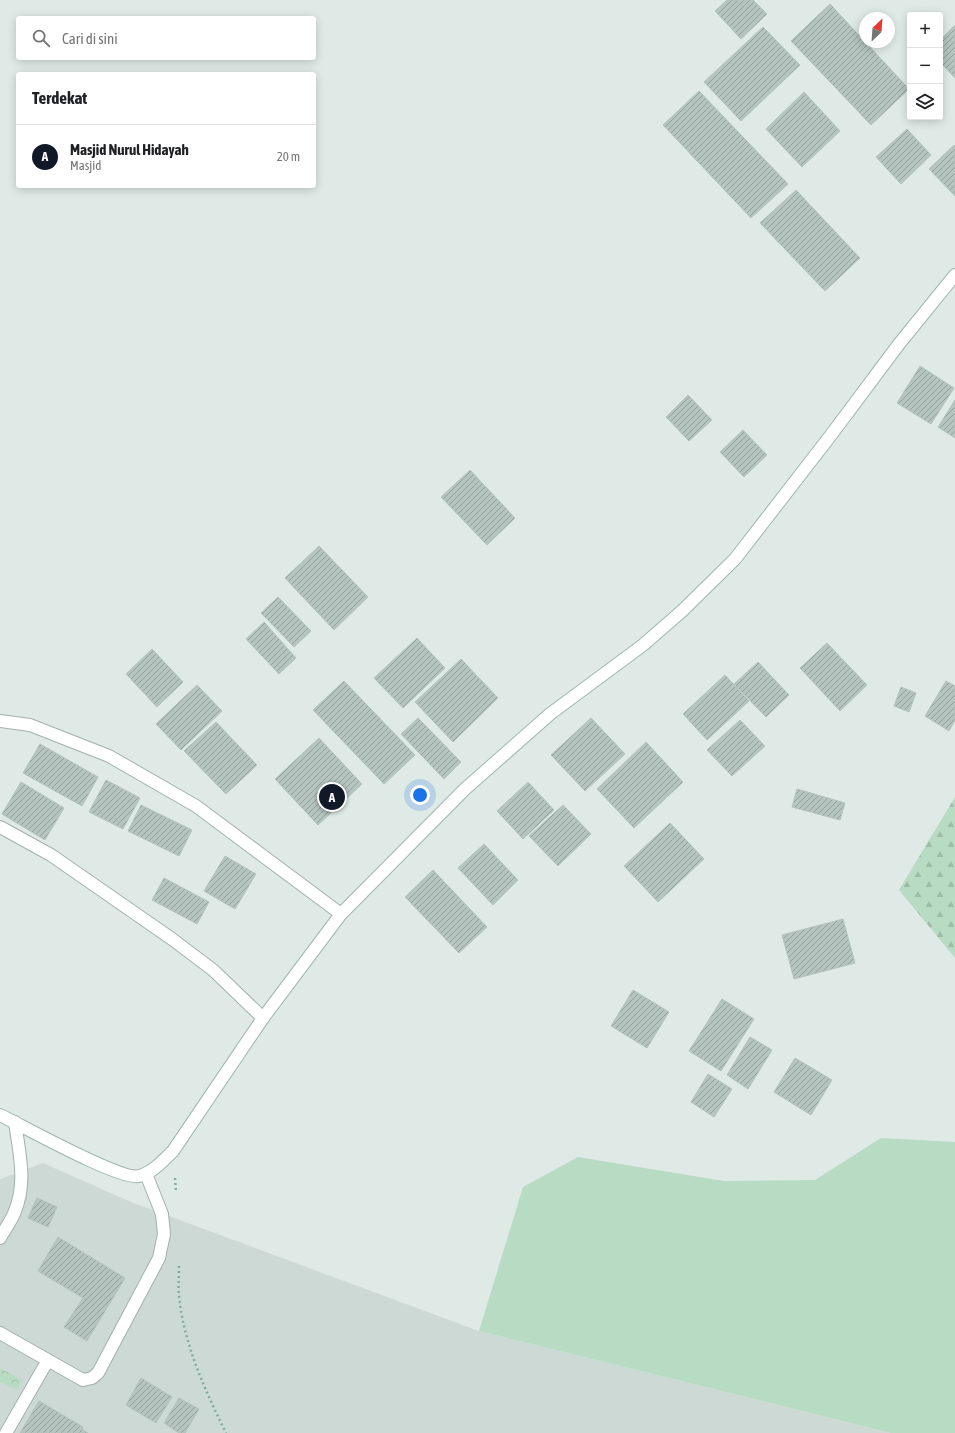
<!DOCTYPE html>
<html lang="id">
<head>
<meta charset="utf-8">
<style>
  :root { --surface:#fff; --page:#f6f6f6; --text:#202124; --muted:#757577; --line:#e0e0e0; --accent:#111827 }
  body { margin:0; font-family:"Asap Condensed",sans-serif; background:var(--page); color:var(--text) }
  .controls { position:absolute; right:12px; top:12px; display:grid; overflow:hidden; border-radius:4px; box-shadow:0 2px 10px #0003 }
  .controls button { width:36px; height:36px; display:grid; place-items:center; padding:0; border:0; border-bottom:1px solid var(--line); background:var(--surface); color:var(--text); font:20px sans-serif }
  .compass { position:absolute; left:859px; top:12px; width:36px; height:36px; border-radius:50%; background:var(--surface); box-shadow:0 2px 10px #0003; rotate:25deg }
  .you { position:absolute; left:420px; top:795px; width:14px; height:14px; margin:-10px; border:3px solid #fff; border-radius:50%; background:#1a73e8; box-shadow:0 0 0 6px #1a73e833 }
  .badge { display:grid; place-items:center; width:26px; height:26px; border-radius:50%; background:var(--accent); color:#fff; font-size:13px; font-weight:700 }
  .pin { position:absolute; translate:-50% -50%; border:2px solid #fff; box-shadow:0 1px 4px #0006 }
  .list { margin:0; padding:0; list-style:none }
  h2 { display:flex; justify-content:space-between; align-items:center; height:52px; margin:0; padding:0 16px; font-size:17px }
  h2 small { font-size:13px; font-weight:400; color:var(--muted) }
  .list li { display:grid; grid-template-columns:26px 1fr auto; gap:12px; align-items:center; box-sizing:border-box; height:64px; padding:0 16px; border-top:1px solid var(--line) }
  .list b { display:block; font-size:15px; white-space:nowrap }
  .list p { margin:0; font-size:13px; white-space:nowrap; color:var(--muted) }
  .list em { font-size:13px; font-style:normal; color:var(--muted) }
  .icon { flex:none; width:22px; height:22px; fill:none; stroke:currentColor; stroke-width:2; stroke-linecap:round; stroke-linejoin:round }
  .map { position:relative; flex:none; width:955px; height:1433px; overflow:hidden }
  .search { position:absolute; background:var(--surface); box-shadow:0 2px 10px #0003; left:16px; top:16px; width:300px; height:44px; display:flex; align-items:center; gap:10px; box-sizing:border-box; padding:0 14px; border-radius:4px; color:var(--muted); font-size:15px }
  .panel { position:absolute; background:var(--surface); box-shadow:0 2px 10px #0003; left:16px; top:72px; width:300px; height:116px; border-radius:4px }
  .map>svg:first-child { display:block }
  .built { fill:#cdd9d5 }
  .green { fill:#b8dbc4 }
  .forest { fill:url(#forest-firs) }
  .park { fill:url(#park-crowns) }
  .building { fill:url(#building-hatch); stroke:#b2c3bd }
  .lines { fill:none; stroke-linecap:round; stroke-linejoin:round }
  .service-casing { stroke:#a2b1ad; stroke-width:14 }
  .minor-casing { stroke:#a2b1ad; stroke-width:14 }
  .secondary-casing { stroke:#9fb5af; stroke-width:14 }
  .path { stroke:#81aca2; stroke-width:2.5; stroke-dasharray:2 3; stroke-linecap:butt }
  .service { stroke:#fff; stroke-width:12 }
  .minor { stroke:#fff; stroke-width:12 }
  .secondary { stroke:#fff; stroke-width:12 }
</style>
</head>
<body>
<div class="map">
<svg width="955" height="1433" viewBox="0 0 955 1433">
  <defs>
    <pattern id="forest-firs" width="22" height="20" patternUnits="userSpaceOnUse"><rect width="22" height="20" fill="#b8dbc4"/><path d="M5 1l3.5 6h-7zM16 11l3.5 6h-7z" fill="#9ebda9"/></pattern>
    <pattern id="park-crowns" width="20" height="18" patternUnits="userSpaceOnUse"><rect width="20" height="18" fill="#b8dbc4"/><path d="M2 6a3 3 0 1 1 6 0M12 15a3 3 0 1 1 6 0" fill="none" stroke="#9ebda9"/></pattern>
    <pattern id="building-hatch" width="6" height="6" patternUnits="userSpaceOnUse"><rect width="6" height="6" fill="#b5c4bf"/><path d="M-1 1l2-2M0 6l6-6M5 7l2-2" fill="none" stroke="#93a09c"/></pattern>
  </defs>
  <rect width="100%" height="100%" fill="#dfeae6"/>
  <!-- built -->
  <path class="built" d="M43,1163L131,1202L479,1331L891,1433H0V1179Z"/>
  <!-- green -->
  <path class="green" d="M881,1138L955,1142V1433H891L479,1331L523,1187L578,1157L724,1181L815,1180Z"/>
  <!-- forest -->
  <path class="forest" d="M955,797V958L899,890Z"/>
  <!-- park -->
  <path class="park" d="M0,1368L22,1380L17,1390L0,1382Z"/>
  <!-- building -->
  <path class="building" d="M727,0H753L767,14L741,39L715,11Z
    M830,4L909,89L871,125L791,41Z
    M955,25V78L940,62V40Z
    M763,27L800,65L741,121L704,82Z
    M699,91L788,184L751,218L663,125Z
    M804,92L840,131L802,167L766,129Z
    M907,129L931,155L901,184L876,157Z
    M954,145L955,146V196L929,169Z
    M796,190L860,258L825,291L760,223Z
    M920,366L954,388L931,424L897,403Z
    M688,395L712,420L689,441L666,417Z
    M955,400V438L938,427Z
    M743,430L767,455L744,477L720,452Z
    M470,470L515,518L487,545L441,497Z
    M319,546L368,597L334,630L285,578Z
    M278,597L311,631L294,647L261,613Z
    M264,622L296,658L279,674L246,639Z
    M417,638L445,668L403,708L374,678Z
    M827,643L867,685L840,711L800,668Z
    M152,649L183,682L157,707L126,674Z
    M461,659L498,698L453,742L415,702Z
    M758,662L789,695L766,717L734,684Z
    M725,675L749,701L707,740L683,714Z
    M344,681L415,755L384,784L313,710Z
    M946,681L955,686V720L949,731L925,716Z
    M197,685L222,711L181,750L156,724Z
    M901,687L916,693L909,712L894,706Z
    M418,718L461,762L444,779L401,734Z
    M591,718L625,754L585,791L551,755Z
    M740,720L765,746L732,776L707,750Z
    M216,722L257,765L226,794L184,751Z
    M319,738L362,784L318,825L275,779Z
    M646,742L683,782L634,828L597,789Z
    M40,744L98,777L82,806L23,773Z
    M106,780L140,798L123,829L89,812Z
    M21,782L64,808L45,840L2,814Z
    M528,782L554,810L523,839L497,811Z
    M797,789L845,803L840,820L792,807Z
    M141,805L192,830L179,856L128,831Z
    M563,805L591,834L558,866L529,836Z
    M670,823L704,859L658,902L624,866Z
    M484,844L518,880L493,905L458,868Z
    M225,856L256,874L235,909L204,891Z
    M433,870L487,927L459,953L405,897Z
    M164,878L209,902L197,924L152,900Z
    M843,919L855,963L794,979L782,935Z
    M633,990L669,1012L647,1048L611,1026Z
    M722,999L754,1019L721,1071L689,1051Z
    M750,1037L772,1050L748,1089L727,1075Z
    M795,1058L832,1080L811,1115L774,1092Z
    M708,1074L732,1089L714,1117L691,1102Z
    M37,1198L57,1207L48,1227L28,1218Z
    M58,1237L125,1278L87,1341L64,1327L83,1298L38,1271Z
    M141,1378L172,1397L156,1423L126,1405Z
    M179,1398L199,1409L185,1433H179L164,1423Z
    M39,1401L83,1427L82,1429L88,1433H20Z"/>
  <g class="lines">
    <!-- service casing -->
    <g class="service-casing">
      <path id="service" d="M0,1238C5,1229 12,1220 15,1211C27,1182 19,1152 15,1122
        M0,1333L83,1380L92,1378L98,1373L159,1258L164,1234L162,1214L146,1174
        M6,1433L48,1360"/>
    </g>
    <!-- minor casing -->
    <g class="minor-casing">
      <path id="minor" d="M0,721L30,725L109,756L196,806L341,914
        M0,827L51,855L172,939L213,970L263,1018"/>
    </g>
    <!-- secondary casing -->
    <g class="secondary-casing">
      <path id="secondary" d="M0,1115C23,1126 121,1181 139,1176C152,1173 163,1161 173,1151L263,1018L341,914L465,789L550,714L643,645L682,611L735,559L831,435L899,344L955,275"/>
    </g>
    <!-- path -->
    <path class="path" d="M175,1178L176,1191
      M179,1266C179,1276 178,1286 179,1296C184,1345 205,1390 226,1433"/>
    <!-- service -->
    <use href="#service" class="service"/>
    <!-- minor -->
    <use href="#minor" class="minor"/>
    <!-- secondary -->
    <use href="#secondary" class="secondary"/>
  </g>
</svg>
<div class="controls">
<button>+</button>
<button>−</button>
<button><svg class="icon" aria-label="layers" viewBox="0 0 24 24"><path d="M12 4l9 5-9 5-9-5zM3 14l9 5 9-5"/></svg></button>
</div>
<svg class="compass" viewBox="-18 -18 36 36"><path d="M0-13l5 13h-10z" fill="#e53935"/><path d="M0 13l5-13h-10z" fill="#757577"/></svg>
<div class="you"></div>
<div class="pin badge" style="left:332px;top:797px">A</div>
<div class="search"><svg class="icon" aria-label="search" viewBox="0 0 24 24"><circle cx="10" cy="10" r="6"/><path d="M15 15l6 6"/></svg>Cari di sini</div>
<section class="panel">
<h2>Terdekat<small></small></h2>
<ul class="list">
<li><span class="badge">A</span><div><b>Masjid Nurul Hidayah</b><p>Masjid</p></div><em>20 m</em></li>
</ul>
</section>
</div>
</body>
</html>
